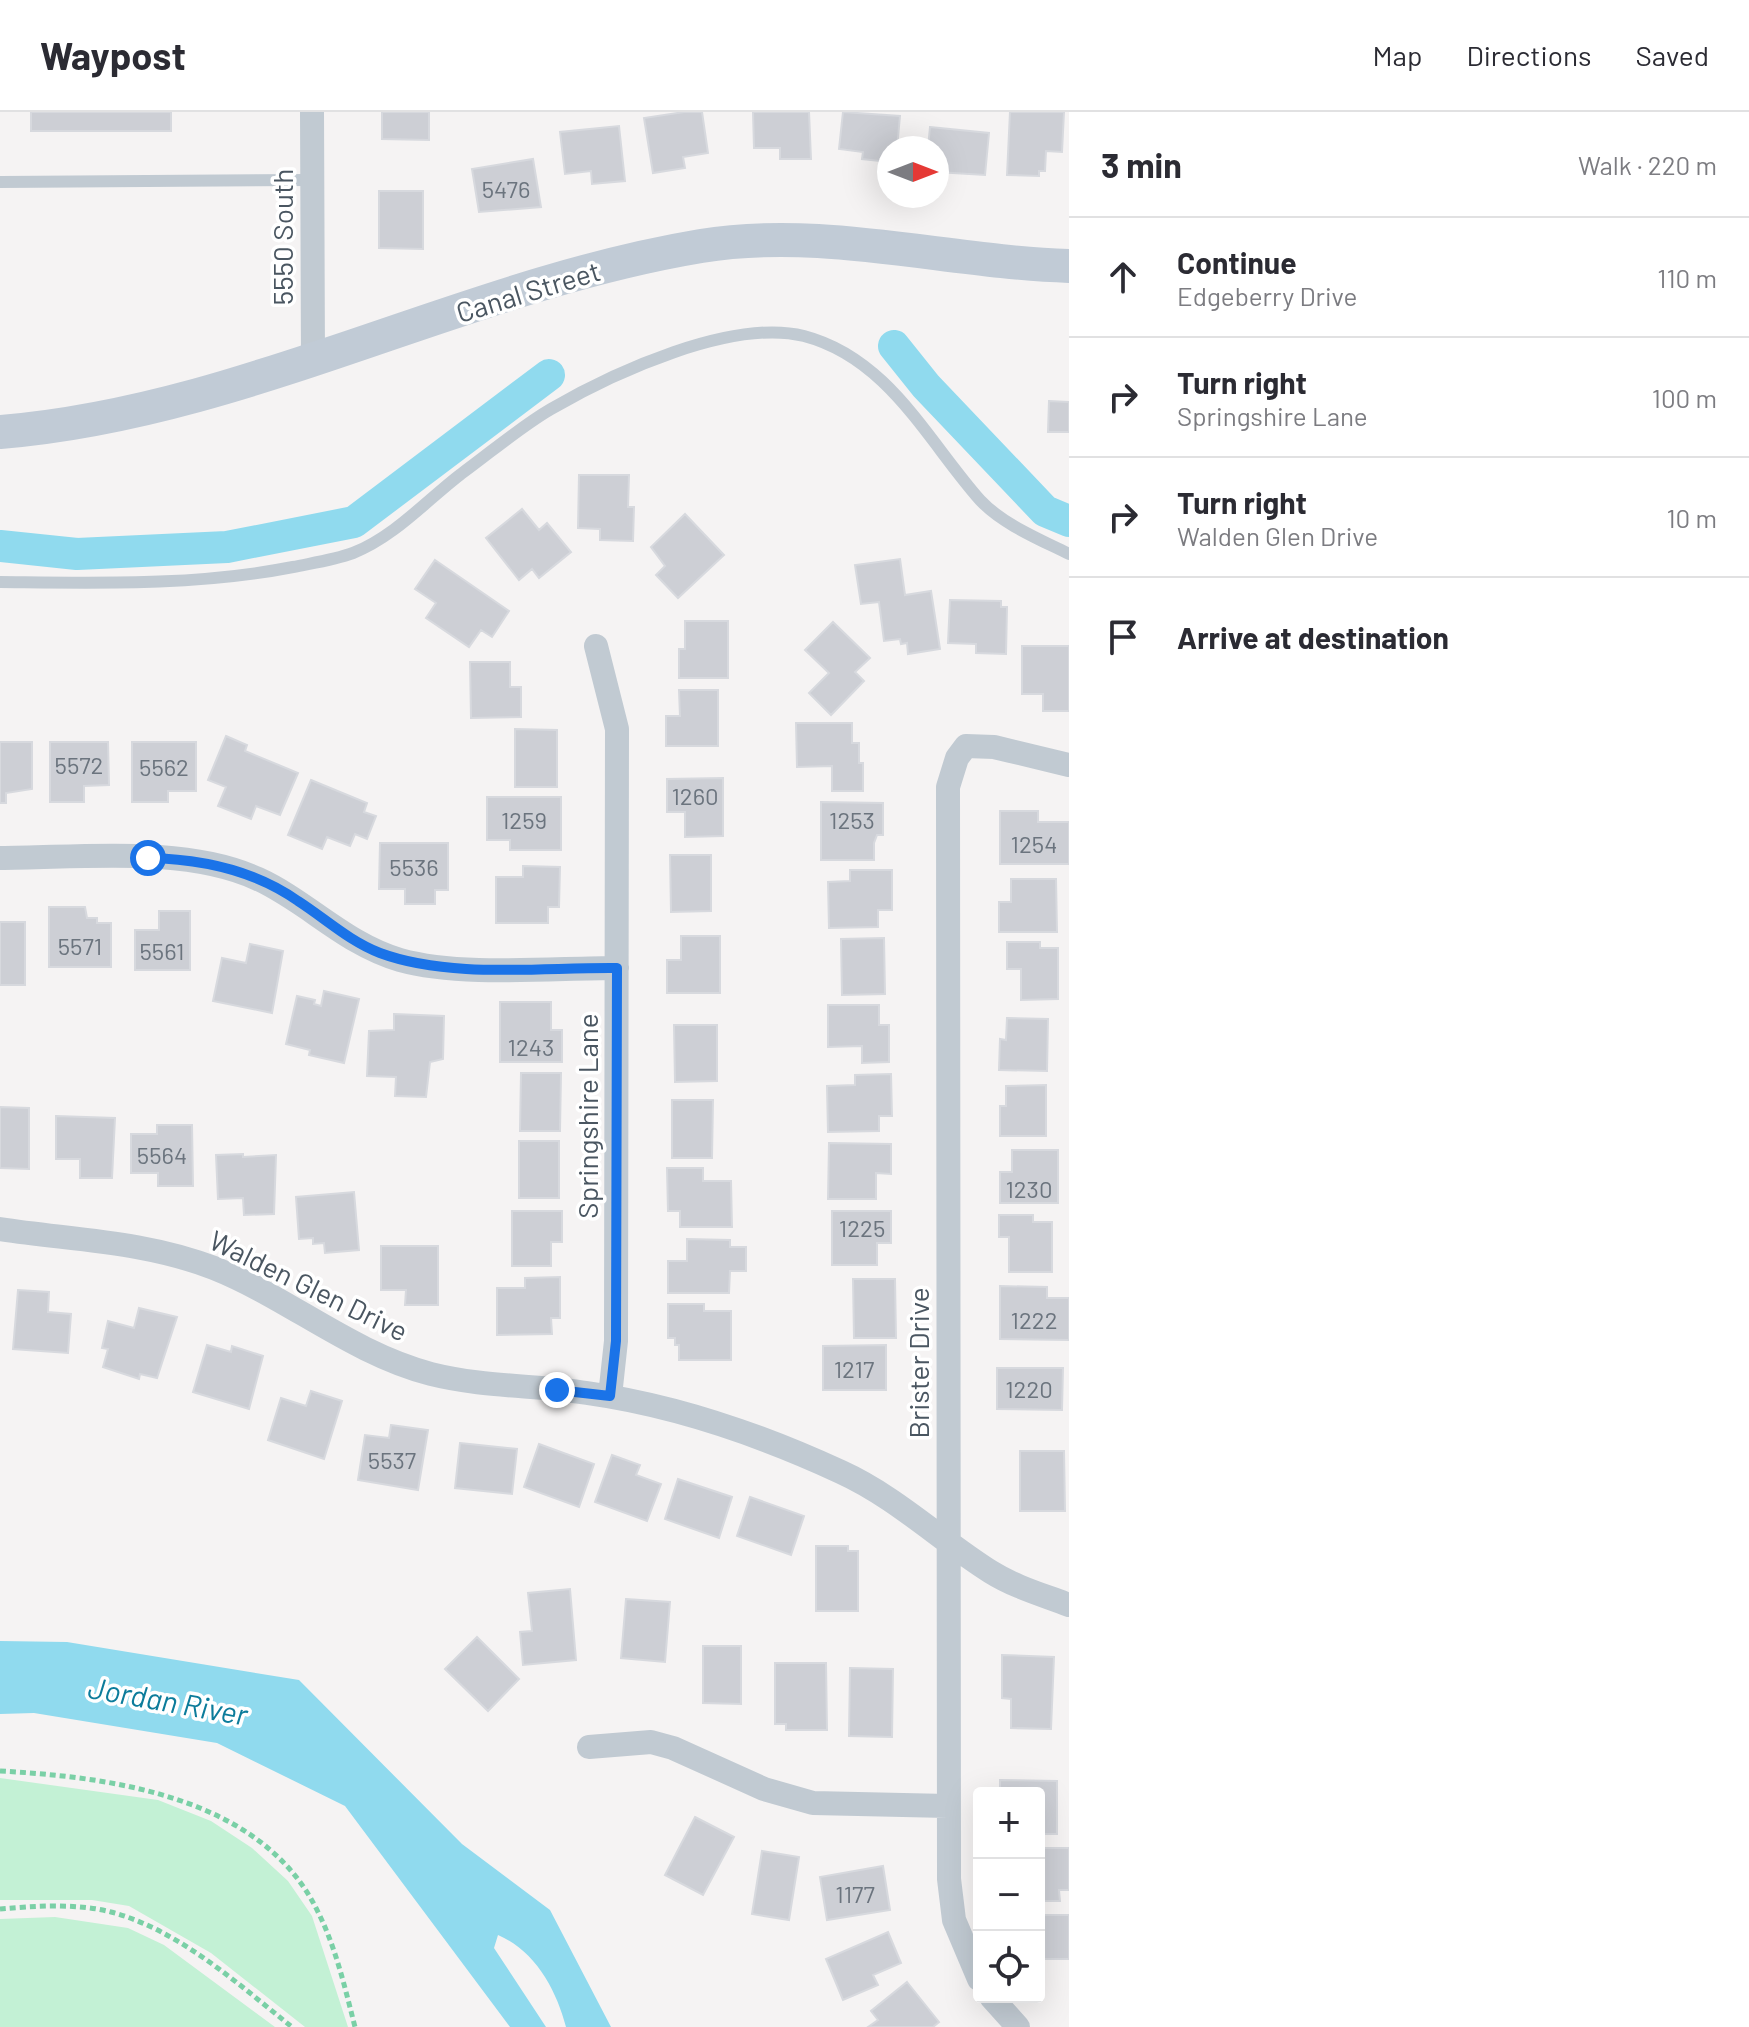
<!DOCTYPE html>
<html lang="en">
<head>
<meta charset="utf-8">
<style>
  :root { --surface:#fff; --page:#f2f2f3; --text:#2b2b33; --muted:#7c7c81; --line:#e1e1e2 }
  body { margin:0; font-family:Barlow,sans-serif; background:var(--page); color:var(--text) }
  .controls { position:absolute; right:24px; bottom:24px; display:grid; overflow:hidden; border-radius:8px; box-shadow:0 8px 32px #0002 }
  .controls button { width:72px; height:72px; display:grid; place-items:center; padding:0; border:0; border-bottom:2px solid var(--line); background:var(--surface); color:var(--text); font:40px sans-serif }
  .compass { position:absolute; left:877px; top:24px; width:72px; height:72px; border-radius:50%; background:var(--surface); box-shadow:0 8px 32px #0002; rotate:90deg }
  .stop { position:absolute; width:24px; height:24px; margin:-18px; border:6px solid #1a73e8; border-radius:50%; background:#fff }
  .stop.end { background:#1a73e8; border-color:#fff; box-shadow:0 2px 8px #0008 }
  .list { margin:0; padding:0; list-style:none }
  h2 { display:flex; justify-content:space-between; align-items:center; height:104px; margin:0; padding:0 32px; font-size:34px }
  h2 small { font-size:26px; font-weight:400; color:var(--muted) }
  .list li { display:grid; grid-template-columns:52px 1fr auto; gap:24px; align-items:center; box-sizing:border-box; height:120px; padding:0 32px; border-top:2px solid var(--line) }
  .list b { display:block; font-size:30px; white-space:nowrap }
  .list p { margin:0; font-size:26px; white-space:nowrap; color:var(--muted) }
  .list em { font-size:26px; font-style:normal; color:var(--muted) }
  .icon { flex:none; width:44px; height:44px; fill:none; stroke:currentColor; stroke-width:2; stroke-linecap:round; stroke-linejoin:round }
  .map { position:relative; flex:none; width:1069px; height:1915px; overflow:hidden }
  header { display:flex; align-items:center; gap:48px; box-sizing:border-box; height:112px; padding:0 40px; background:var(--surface); border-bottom:2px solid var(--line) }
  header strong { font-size:38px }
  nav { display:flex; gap:44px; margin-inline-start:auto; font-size:28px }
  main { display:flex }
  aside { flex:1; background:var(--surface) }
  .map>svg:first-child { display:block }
  .green { fill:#c3f1d5 }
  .water { fill:#90daee }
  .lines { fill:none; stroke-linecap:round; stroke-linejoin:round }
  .canal { stroke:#90daee; stroke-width:32 }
  .building { fill:#cdcfd5; stroke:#d7d9de; stroke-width:2 }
  .path { stroke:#7ad0a6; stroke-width:5; stroke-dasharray:6 4; stroke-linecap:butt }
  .lane { stroke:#c1cad2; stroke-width:12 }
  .street { stroke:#c1cad2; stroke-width:24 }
  .secondary { stroke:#c1cbd6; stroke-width:34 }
  .route { stroke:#1a73e8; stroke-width:10 }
  .labels { text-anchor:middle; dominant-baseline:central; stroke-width:7; stroke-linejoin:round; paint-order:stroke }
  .number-label { font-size:24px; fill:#6b747e }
  .street-label { font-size:28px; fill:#4a5661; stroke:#fff }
  .water-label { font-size:30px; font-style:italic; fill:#0c7c9b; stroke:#fff }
</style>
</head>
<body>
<header>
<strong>Waypost</strong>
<nav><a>Map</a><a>Directions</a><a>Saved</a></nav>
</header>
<main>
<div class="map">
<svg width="1069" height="1915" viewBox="0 0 1069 1915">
  <rect width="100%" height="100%" fill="#f5f3f3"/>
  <!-- green -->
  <path class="green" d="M0,1666L158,1688L211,1709L252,1736L288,1769L312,1804L348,1915H305L211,1841L129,1794L92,1788H0Z
    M55,1805L128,1816L164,1833L275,1915H0V1807Z"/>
  <!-- water -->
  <path class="water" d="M0,1529L67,1530L299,1568L462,1732L550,1798L611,1915H566C556,1877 535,1839 498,1823L494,1836L546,1915H510L345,1694L217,1631L34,1601L0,1602Z"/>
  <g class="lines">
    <!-- canal -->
    <path class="canal" d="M894,234L926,274L1045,399L1069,409
      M0,434L77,442L227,435L354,410L549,263"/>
  </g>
  <!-- building -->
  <path class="building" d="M31,0H171V19H31Z
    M382,0H429V28L382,27Z
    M684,0H702L708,41L683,45L685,56L653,61L644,6Z
    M753,0H809L811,47H780V36H754Z
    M843,0L900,4L897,36H889V50L862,47L863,40L839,37Z
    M1010,0H1064L1062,40L1046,39L1045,59H1039V64L1007,63Z
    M619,14L625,69L592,72L591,59L565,62L560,20Z
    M930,15L989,21L985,63L937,60V36H928Z
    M533,47L541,95L479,100L472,57Z
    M379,79H423V137L379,136Z
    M1049,289L1069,290V320H1048Z
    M579,363H629L628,395H634L633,429L600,428V417L578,416Z
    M522,397L539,418L547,411L571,440L539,466L532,457L519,468L486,426Z
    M685,402L724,443L678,486L656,463L665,454L651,435Z
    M900,447L905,483L931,479L940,537L908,542L907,531L901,532L900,527L884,529L879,490L861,492L855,453Z
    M435,448L509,499L492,525L481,518L469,535L426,506L436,491L415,477Z
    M950,488L1001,489V495H1007L1006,542L976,541V532L948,531Z
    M685,509H728V566H679V537H685Z
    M833,510L870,546L855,560L864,569L831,603L809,581L829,561L805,538Z
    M1022,534H1069V599H1043V582H1022Z
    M470,550H510V575H521V605L471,606Z
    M679,578H718V634H666V604H680Z
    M796,611H852V631H859V651H863V679H832V654L797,655Z
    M515,617L557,618V675H515Z
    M226,624L247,633L245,639L298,661L280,703L256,694L251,707L218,694L226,675L208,668Z
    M0,630H32V677L6,681V691H0Z
    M50,630H108L109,673L84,674V690H50Z
    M132,630H196V679H168V690H132Z
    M723,666V724L685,725V700H667V667Z
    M311,668L367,691L364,700L376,704L367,727L355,722L350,734L327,725L322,737L288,723Z
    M487,685H561V738H510V728H487Z
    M821,690L883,691V723H877L874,731V748H821Z
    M1000,699H1038V710H1069V752H1000Z
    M380,731H448V778H435V792H405V777H379Z
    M670,743H711V799L671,800Z
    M523,754L560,755L559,795H548V811H496V765H523Z
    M850,758H892V798H878V815L829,816L828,770L850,769Z
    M1011,767H1056L1057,820H999V790H1011Z
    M49,795H85L87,806H97V811H111V855H49Z
    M159,799H190V858H135V818H159Z
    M0,810H25V873H0Z
    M681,824H720V881H667V848H681Z
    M884,826L885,882L842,883L841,827Z
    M1007,830H1040V836H1058V887L1021,888V857H1007Z
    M250,832L283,839L272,901L213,889L222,846L246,851Z
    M324,879L359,887L344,951L309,943L310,938L286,932L297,884L315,888L314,892L321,894Z
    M500,890H551V918H562V950H500Z
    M828,893H879V913H889V950L862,951V934L828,935Z
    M394,902L444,904L443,947L430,950L426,985L395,984L396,965L367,964L369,919L394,918Z
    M1007,906L1048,907L1047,959L999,958L1000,927L1006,928Z
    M674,913H717V969L675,970Z
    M521,961H561L560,1019H520Z
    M891,962L892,1004H879V1019L828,1020L827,974L855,973V963Z
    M1046,973V1024H1000V994H1006V974Z
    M672,988H713L712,1046H672Z
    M0,995L29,996V1057L0,1056Z
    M56,1004L115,1006L112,1066H80V1047H56Z
    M157,1013H192L193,1074H158V1061H131V1022H157Z
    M519,1029H559V1086H519Z
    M829,1031L891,1032V1062L876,1061V1087H828Z
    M1012,1038H1058V1091H1000V1060H1012Z
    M243,1042V1045L276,1043L274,1102L244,1103L243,1086L218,1087L216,1043Z
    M667,1056H703V1069H731L732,1115H680V1099H668Z
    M354,1080L359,1138L325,1141L324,1131L313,1132V1126L299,1127L296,1085Z
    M512,1099H562V1130H551V1154H512Z
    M832,1099H891V1131H877V1153H832Z
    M999,1103H1033V1110H1052V1160H1009V1125H999Z
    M687,1127L730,1128V1135H746V1159H730L729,1181H668V1149H687Z
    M381,1134H438V1193H405L406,1178H381Z
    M560,1165V1206H551L552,1222L497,1223V1176H525V1166Z
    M853,1167H895L896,1226H854Z
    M1000,1174L1047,1175V1186H1069V1228L1000,1227Z
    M18,1178L49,1180L48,1200L71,1202L68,1241L13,1237Z
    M668,1192H704V1199H731V1248H679V1233H675V1226H668Z
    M139,1196L177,1205L157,1266L140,1262L139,1267L103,1255L108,1237L102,1236L108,1209L134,1216Z
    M207,1233L231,1240L232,1234L263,1244L249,1297L193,1280Z
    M886,1233V1278H823V1234Z
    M997,1256H1063L1062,1298L997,1297Z
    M311,1279L342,1289L324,1347L268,1328L281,1286L306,1294Z
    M391,1313L428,1318L418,1378L358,1368L365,1323L389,1326Z
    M460,1331L517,1337L512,1382L455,1376Z
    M539,1332L594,1352L579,1395L524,1375Z
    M1020,1339H1064L1065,1399H1020Z
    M612,1343L640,1353L636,1363L661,1372L647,1409L595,1390Z
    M678,1367L732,1385L719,1426L665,1407Z
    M750,1385L804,1404L791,1443L737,1424Z
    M816,1434H848V1439H858V1499H816Z
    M570,1477L576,1548L523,1553L520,1520L532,1519L528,1481Z
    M626,1487L670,1490L665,1550L621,1546Z
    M477,1525L519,1567L488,1599L445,1557Z
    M703,1534H741V1592L703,1591Z
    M1002,1543L1054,1545L1051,1617L1011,1616V1587L1002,1586Z
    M775,1551H826L827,1618H786V1612H775Z
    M850,1556L893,1557L892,1625L849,1624Z
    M1000,1668L1057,1669V1722H1039V1681H1000Z
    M695,1705L734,1725L703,1783L665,1763Z
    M1039,1736H1069V1778H1059L1060,1789H1039Z
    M762,1739L799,1745L789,1808L752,1802Z
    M883,1754L890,1798L827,1808L820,1765Z
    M1039,1803H1069V1847H1039Z
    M888,1820L901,1851L873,1863L878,1873L843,1888L826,1847Z
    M907,1870L939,1910L933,1915H868L878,1908L871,1899Z"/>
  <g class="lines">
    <!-- path -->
    <path class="path" d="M0,1659C112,1665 263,1685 318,1800C336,1836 345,1876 355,1915
      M0,1797C34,1794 77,1791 111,1800C179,1818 238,1872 292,1915"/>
    <!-- lane -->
    <path class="lane" d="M0,70L312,68
      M0,470C98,471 196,474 293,455C312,451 334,448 353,441C394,425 427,388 461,362C490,341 520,315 551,297C613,261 732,206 804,224C888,246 927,328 980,388C1002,412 1041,428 1069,442"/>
    <!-- street -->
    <path class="street" d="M312,0L313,249
      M596,534L617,617L616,1229L610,1284
      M0,746C79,746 185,733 258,767C308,790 345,832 400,848C461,865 552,856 617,856
      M0,1117C72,1128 144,1129 214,1156C289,1186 351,1241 431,1262C483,1275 534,1273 587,1281C673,1293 761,1323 841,1360C896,1385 940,1428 991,1460C1015,1475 1043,1483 1069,1493
      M589,1635L651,1630L673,1636L764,1677L813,1691L948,1694
      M979,1867L954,1808L949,1767L948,675L957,646L966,634L994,635L1069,653
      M991,1885L1018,1915"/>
    <!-- secondary -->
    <path class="secondary" d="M0,320C244,300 461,174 701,134C824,114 946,150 1069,154"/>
  </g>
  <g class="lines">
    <!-- route -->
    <path class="route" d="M148,746C201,747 254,758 298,789C326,807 349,829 380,841C450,867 543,855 617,856L616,1229L610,1284L557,1278"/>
  </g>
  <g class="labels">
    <!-- number labels -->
    <g class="number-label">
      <text x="506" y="76">5476</text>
      <text x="79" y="652">5572</text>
      <text x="164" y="654">5562</text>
      <text x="695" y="683">1260</text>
      <text x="524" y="707">1259</text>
      <text x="852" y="707">1253</text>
      <text x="1034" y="731">1254</text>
      <text x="414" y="754">5536</text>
      <text x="80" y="833">5571</text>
      <text x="162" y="838">5561</text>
      <text x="531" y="934">1243</text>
      <text x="162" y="1042">5564</text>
      <text x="1029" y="1076">1230</text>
      <text x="862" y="1115">1225</text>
      <text x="1034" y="1207">1222</text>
      <text x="854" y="1256">1217</text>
      <text x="1029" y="1276">1220</text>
      <text x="392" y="1347">5537</text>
      <text x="855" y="1781">1177</text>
    </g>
    <!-- street labels -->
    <g class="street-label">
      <text transform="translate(282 125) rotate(-90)">5550 South</text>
      <text transform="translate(528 179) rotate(-17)">Canal Street</text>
      <text transform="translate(587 1004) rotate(-90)">Springshire Lane</text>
      <text transform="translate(309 1173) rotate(26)">Walden Glen Drive</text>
      <text transform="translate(918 1251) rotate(-90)">Brister Drive</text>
    </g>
    <!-- water labels -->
    <g class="water-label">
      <text transform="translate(168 1588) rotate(10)">Jordan River</text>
    </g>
  </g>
</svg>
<div class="controls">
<button>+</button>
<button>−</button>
<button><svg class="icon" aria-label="locate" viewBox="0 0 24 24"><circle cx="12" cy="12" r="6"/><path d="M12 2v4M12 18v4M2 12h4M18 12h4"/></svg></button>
</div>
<svg class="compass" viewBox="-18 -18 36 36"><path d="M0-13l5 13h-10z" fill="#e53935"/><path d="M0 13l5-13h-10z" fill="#7c7c81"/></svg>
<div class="stop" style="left:148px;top:746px"></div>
<div class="stop end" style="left:557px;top:1278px"></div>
</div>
<aside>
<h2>3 min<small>Walk · 220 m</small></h2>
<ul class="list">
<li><svg class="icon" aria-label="ahead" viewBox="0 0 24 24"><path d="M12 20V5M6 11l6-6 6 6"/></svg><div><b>Continue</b><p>Edgeberry Drive</p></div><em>110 m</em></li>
<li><svg class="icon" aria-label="right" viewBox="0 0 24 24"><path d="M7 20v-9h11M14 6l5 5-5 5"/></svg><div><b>Turn right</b><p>Springshire Lane</p></div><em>100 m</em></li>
<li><svg class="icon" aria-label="right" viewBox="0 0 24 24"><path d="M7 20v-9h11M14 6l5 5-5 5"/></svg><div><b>Turn right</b><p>Walden Glen Drive</p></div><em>10 m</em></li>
<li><svg class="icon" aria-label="arrive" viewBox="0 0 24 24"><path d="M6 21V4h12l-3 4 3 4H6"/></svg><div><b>Arrive at destination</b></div></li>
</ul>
</aside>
</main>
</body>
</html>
